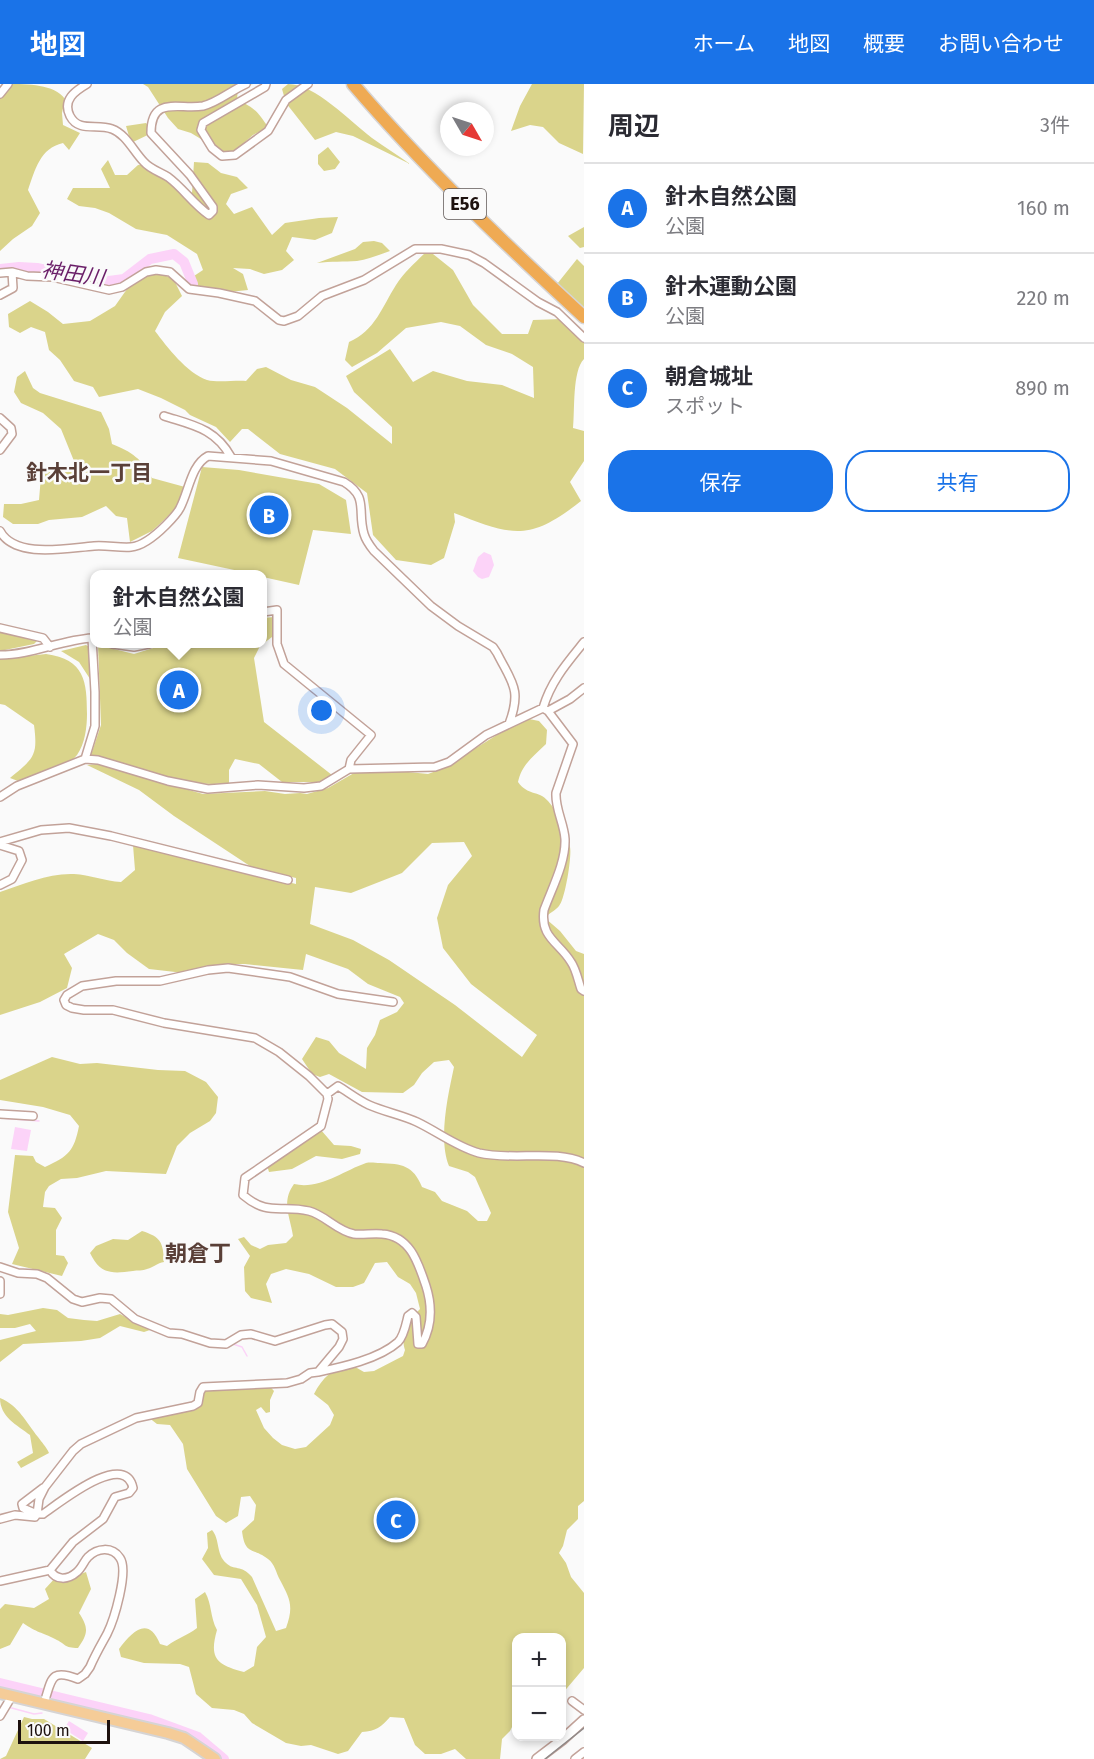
<!DOCTYPE html>
<html lang="ja">
<head>
<meta charset="utf-8">
<style>
  :root { --surface:#fff; --page:#f2f2f3; --text:#2b2b33; --muted:#7c7c81; --line:#e1e1e2; --accent:#1a73e8 }
  body { margin:0; font-family:"Fira Sans","Noto Sans JP",sans-serif; background:var(--page); color:var(--text) }
  .controls { position:absolute; right:18px; bottom:18px; display:grid; overflow:hidden; border-radius:12px; box-shadow:0 3px 9px #0003 }
  .controls button { width:54px; height:54px; display:grid; place-items:center; padding:0; border:0; border-bottom:2px solid var(--line); background:var(--surface); color:var(--text); font:30px sans-serif }
  .compass { position:absolute; left:440px; top:18px; width:54px; height:54px; border-radius:50%; background:var(--surface); box-shadow:0 3px 9px #0003; rotate:129deg }
  .scale { position:absolute; left:18px; bottom:15px; width:92px; box-sizing:border-box; padding-left:6px; border:3px solid #1d110e; border-top:0; font-size:16px; line-height:21px; white-space:nowrap; color:#1d110e; -webkit-text-stroke:4px #fafafa; paint-order:stroke }
  .you { position:absolute; left:322px; top:627px; width:21px; height:21px; margin:-15px; border:4px solid #fff; border-radius:50%; background:#1a73e8; box-shadow:0 0 0 9px #1a73e833 }
  .badge { display:grid; place-items:center; width:39px; height:39px; border-radius:50%; background:var(--accent); color:#fff; font-size:20px; font-weight:700 }
  .pin { position:absolute; translate:-50% -50%; border:3px solid #fff; box-shadow:0 2px 6px #0006 }
  .popup { position:absolute; left:90px; top:486px; width:177px; height:78px; box-sizing:border-box; display:grid; place-content:center; border-radius:12px; background:var(--surface); filter:drop-shadow(0 2px 4px #0005); font-size:20px; white-space:nowrap; color:var(--muted) }
  .popup b { font-size:22px; color:var(--text) }
  .popup::after { content:''; position:absolute; left:50%; top:100%; margin-left:-12px; border:12px solid transparent; border-top-color:var(--surface) }
  .list { margin:0; padding:0; list-style:none }
  h2 { display:flex; justify-content:space-between; align-items:center; height:78px; margin:0; padding:0 24px; font-size:26px }
  h2 small { font-size:20px; font-weight:400; color:var(--muted) }
  .list li { display:grid; grid-template-columns:39px 1fr auto; gap:18px; align-items:center; box-sizing:border-box; height:90px; padding:0 24px; border-top:2px solid var(--line) }
  .list b { display:block; font-size:22px; white-space:nowrap }
  .list p { margin:0; font-size:20px; white-space:nowrap; color:var(--muted) }
  .list em { font-size:20px; font-style:normal; color:var(--muted) }
  .actions { display:flex; gap:12px; padding:18px 24px }
  .actions a { flex:1; padding:14px 0; border:2px solid var(--accent); border-radius:24px; text-align:center; font-size:21px; color:var(--accent) }
  .actions .main { background:var(--accent); color:#fff }
  .map { position:relative; flex:none; width:584px; height:1675px; overflow:hidden }
  header { display:flex; align-items:center; gap:36px; box-sizing:border-box; height:84px; padding:0 30px; background:var(--accent); color:#fff }
  header strong { font-size:28px }
  nav { display:flex; gap:33px; margin-inline-start:auto; font-size:21px }
  main { display:flex }
  aside { flex:1; background:var(--surface) }
  .map>svg:first-child { display:block }
  .green { fill:#dad48b; fill-rule:evenodd }
  .water { fill:#fcd3f8 }
  .lines { fill:none; stroke-linecap:round; stroke-linejoin:round }
  .stream { stroke:#fcd3f8; stroke-width:1.5 }
  .river { stroke:#fcd3f8; stroke-width:10 }
  .street-casing { stroke:#c2a299; stroke-width:10 }
  .secondary-casing { stroke:#c2a299; stroke-width:12 }
  .primary-casing { stroke:#d6d4d4; stroke-width:14 }
  .highway-casing { stroke:#d6d4d4; stroke-width:15 }
  .street { stroke:#fff; stroke-width:7 }
  .secondary { stroke:#fff; stroke-width:9 }
  .primary { stroke:#f5cc98; stroke-width:10 }
  .highway { stroke:#efaa53; stroke-width:12 }
  .tram { stroke:#918b8a; stroke-width:1.5 }
  .labels { text-anchor:middle; dominant-baseline:central; stroke-width:5; stroke-linejoin:round; paint-order:stroke }
  .shield { fill:#fafafa; stroke:#5f5755; stroke-width:1.5 }
  .shield-label { font-size:18px; font-weight:bold; fill:#1d110e }
  .water-label { font-size:21px; font-style:italic; fill:#6a1e68; stroke:#fafafa }
  .neighbourhood-label { font-size:21px; font-weight:bold; fill:#593f37; stroke:#fafafa }
  .quarter-label { font-size:22px; font-weight:bold; fill:#593f37; stroke:#fafafa }
</style>
</head>
<body>
<header>
<strong>地図</strong>
<nav><a>ホーム</a><a>地図</a><a>概要</a><a>お問い合わせ</a></nav>
</header>
<main>
<div class="map">
<svg width="584" height="1675" viewBox="0 0 584 1675">
  <rect width="100%" height="100%" fill="#fafafa"/>
  <!-- green -->
  <path class="green" d="M7,0C28,0 54,0 65,15L62,29L63,41L80,49L69,66L63,59C40,64 35,86 28,106L40,129L32,142L13,155L0,167V12Z
    M143,0H253L238,4L237,16C254,23 258,28 268,43L253,51L229,72L191,49L178,45L168,34L148,3Z
    M288,0C315,0 350,37 372,54C384,63 398,71 410,80L353,52L336,48L315,56L286,19L282,5Z
    M532,0H584L583,70L559,59L543,43L530,41L511,47L520,22Z
    M146,39L154,48L131,59L126,42Z
    M328,63L340,78L335,85L324,87L318,80V71Z
    M108,76L115,91H127L138,81L148,80L153,90L164,93L192,109L194,78L208,79L221,89L237,93L248,104L231,110L226,120L234,130L252,123L272,151L285,139L319,134L338,133L332,149L315,156L292,153L286,167L294,176L282,186L264,190L250,185L233,184L243,190L248,206C232,208 214,210 199,206L191,194L203,186L197,170L167,151L136,145L109,129L95,124L79,122L67,115L73,104H110L101,85Z
    M584,143V163L580,164L568,152Z
    M374,157L382,159L390,167C379,171 369,175 357,177C344,178 331,177 317,179L355,165L363,158Z
    M428,166L453,186L473,221L502,250H528L533,236L562,235L584,253V275C572,287 575,327 573,344L584,347V377L570,398L581,417C529,458 513,452 454,429L455,438L444,474L431,481L396,476L373,451L367,409L335,385L280,370L248,345H242L230,358L216,343L190,331L185,326L161,314L138,305L99,313L93,303L74,297L60,276L49,266L45,248L31,243L20,249L9,243L8,230L30,217L48,228L63,240L90,237L115,222L132,198L155,189L173,194L182,212L165,228L155,247C167,263 187,289 207,296C218,299 235,296 246,297L257,285L266,283L291,296L315,303L347,324L392,360V343L354,308L346,292L390,265L413,298L433,287L467,297L502,301L534,314L533,283L512,270L486,261L460,242L441,238L406,244L377,269L352,283L345,276L349,258C375,247 382,223 396,201C405,187 417,177 428,166Z
    M577,175L584,182V224L557,200Z
    M25,287L33,304L40,309L101,328L109,345L112,360C132,368 142,375 152,394L185,403L178,422L163,437L152,447L130,458L127,434L116,432L106,422L82,433L49,436L38,440H13L3,433L4,420H21L39,416L41,392L50,381L68,388L74,377L61,345L43,329L21,319L14,308L17,293Z
    M202,383L239,386L319,400L346,416L351,450L313,446L299,501L263,493V490H253L178,474Z
    M274,533L272,553L260,562L254,574L264,638L332,691L319,698H282L259,680L235,675L229,686V699C183,705 135,684 91,671L101,641L98,561L134,570L166,560H263V534Z
    M0,547L38,556L34,560L0,567Z
    M86,561L91,564L92,598L79,578L61,567Z
    M46,570C85,575 87,598 87,630C87,643 85,660 77,671C67,684 34,691 18,697L10,694C34,674 38,672 34,641L5,621L0,620V575Z
    M529,635L539,637L547,646L546,660C533,673 522,680 518,698C528,712 538,706 548,717C558,728 567,749 570,763C572,772 565,816 559,822C555,827 549,829 545,834L560,847L576,867L584,870V1417L578,1422V1435L567,1446L563,1462L559,1469L566,1479L571,1493L584,1509V1584L562,1610V1554H516V1635L510,1647L502,1655L500,1675H466L455,1665L441,1670H425L415,1661L404,1634L390,1633C381,1643 376,1647 362,1648L348,1667L338,1670L311,1661L301,1662L286,1659L252,1639L244,1630L234,1626L212,1624L196,1610L189,1583L180,1580L144,1579L121,1573L119,1565C132,1548 148,1531 160,1560L167,1562C177,1554 187,1552 197,1544L195,1515L205,1508C212,1520 210,1533 217,1546C209,1574 216,1581 244,1588L254,1582L257,1563L266,1553L257,1521L241,1495L214,1491L202,1475L208,1464L207,1449L212,1446C220,1455 216,1470 226,1479C234,1487 241,1480 252,1493L276,1547L286,1544C294,1522 290,1515 280,1496C276,1489 275,1480 268,1475C253,1463 245,1472 242,1447L254,1436L256,1421L250,1412L241,1413L238,1432L226,1439L216,1432L187,1385L183,1360L170,1341L157,1340L148,1333H156L161,1327L201,1319L202,1309L220,1298L242,1299L264,1296L274,1307L270,1316V1328L266,1329L261,1323L256,1326L264,1344L273,1354L282,1361L295,1365L306,1363L330,1341L334,1331L328,1321L314,1310C322,1294 333,1284 350,1280L364,1288L374,1287L403,1272L405,1266C400,1251 408,1236 420,1225L416,1209L410,1200L398,1193L387,1178L375,1179L364,1199L353,1203H336L309,1190L286,1185L271,1190L266,1200L272,1219L251,1214L245,1207L244,1183L250,1172L238,1155L244,1153L251,1161L260,1165L268,1161L286,1159L293,1152C290,1132 281,1118 294,1100C319,1106 343,1087 366,1079C370,1078 376,1079 380,1079C402,1080 413,1081 422,1103L435,1108L442,1117L467,1127L478,1137H487L491,1129L475,1093L468,1088L449,1082C438,1055 448,1011 454,983L449,976L434,978L422,989L414,1001L403,1009L362,1008L329,990L320,993L312,990L302,975L316,953L329,957L339,969L366,985L367,964L375,951L380,936L397,928L404,919L400,913L368,900L348,885L306,870L303,886L245,880H228L184,889L149,885L127,869L114,856L98,850L64,870L72,884L67,904L40,918L0,931V808C24,800 48,789 74,790C90,791 105,797 121,798L135,786L133,761L296,800V794L253,784L174,732L139,706L87,681L97,680L203,710L265,707L285,710L300,709L307,710L328,704L354,689L398,687L428,690L444,684L500,649ZM464,758L472,772L448,801L437,834L443,864L471,900L537,951L522,973L455,921L389,876L353,856L310,840L315,803L351,809L402,789L432,759Z
    M52,973L80,980L97,979L158,986L185,987L206,998L218,1013L216,1029L210,1037L190,1049L177,1062L166,1090L106,1087L77,1094L61,1095L49,1102L45,1108L43,1123L55,1124L62,1134L56,1146V1171L64,1172L68,1179L62,1192L12,1180L19,1164L8,1128L15,1071L33,1072L36,1078L45,1083C69,1072 74,1067 79,1042L70,1031L43,1023L0,1016V996Z
    M321,1046L334,1061L351,1062L361,1065L360,1070L342,1075L316,1072L292,1085L269,1088L266,1078L289,1069L295,1055Z
    M142,1147C161,1153 163,1158 164,1178C157,1179 154,1183 147,1185C143,1187 137,1186 133,1187C111,1190 100,1190 90,1169L96,1162L113,1155L128,1156Z
    M43,1224L57,1226L68,1234L84,1236L97,1237L120,1230L150,1246L144,1248L120,1242L100,1254L81,1257L23,1260L0,1278V1256L36,1247L30,1240L15,1244H0V1230L8,1231Z
    M0,1314C19,1322 26,1338 38,1353C42,1359 46,1362 49,1369L21,1384L17,1378L33,1369L30,1351C17,1341 0,1333 0,1314Z
    M86,1488L91,1505L79,1529C89,1544 88,1550 78,1564C64,1564 66,1560 55,1555C42,1548 37,1549 23,1539L10,1561L0,1565V1525L5,1520L34,1524L49,1515L45,1505L56,1493L69,1494Z
    M24,1633L32,1635H44L92,1664L85,1675H0L6,1672Z"/>
  <!-- water -->
  <path class="water" d="M484,468L491,471L494,481L489,493L482,495L478,493L473,487L478,473Z
    M15,1043L31,1046L27,1067L11,1065Z
    M69,1637L88,1649L83,1657L64,1645Z"/>
  <g class="lines">
    <!-- stream -->
    <path class="stream" d="M0,1034L39,1037
      M58,1207L70,1217
      M254,1254L270,1259
      M233,1260L242,1263L247,1272
      M8,1623L34,1630L42,1629"/>
    <!-- river -->
    <path class="river" d="M0,185L19,183L37,184L74,192L109,197L124,195L150,175L174,170L184,178L193,200
      M0,1599L149,1635L198,1653L224,1675"/>
    <!-- street casing -->
    <g class="street-casing">
      <path id="street" d="M87,0C75,7 62,16 70,32C79,49 97,39 112,45C126,50 134,68 144,78C150,85 160,88 168,93C183,104 193,120 209,131L213,127V123L190,91L151,49C151,11 179,26 203,22C217,19 232,6 246,0
        M266,0L265,3L203,39L201,46L212,64L222,72L235,71L268,47L286,16L308,0
        M0,10L8,0
        M0,189L12,188L27,192L52,193L109,206L122,203L146,188L156,186L170,188L189,205L219,209L255,217L279,236L284,237L298,232L322,212L364,196L415,165H441L469,171L484,179L538,218L557,228L584,254
        M0,211L13,204L12,188
        M164,332C192,341 215,344 231,373
        M0,334L11,344L12,350L0,366
        M0,447C15,475 67,464 94,462C106,461 120,464 131,463C143,462 157,450 166,441C171,436 177,430 180,424C189,407 191,381 208,372L271,377L344,398C369,413 357,427 364,450C366,457 370,462 374,467L431,522L458,542L493,563L497,569C512,599 522,605 509,640
        M263,528L277,526V560L284,580L371,651L351,676L349,685
        M0,544L43,554L50,563
        M112,560L134,563L149,560
        M0,571C31,571 61,556 92,554L95,608V642L85,675
        M543,624C551,597 567,579 584,558
        M548,627L570,615L584,604
        M0,713L17,702L85,675L98,676L168,697L208,705L258,701L304,704L321,702L349,685L435,683L449,678L486,651L543,624L548,627L573,660L556,709C555,725 564,739 565,755C566,778 552,804 544,826C540,854 559,858 571,878C576,885 578,896 581,905L584,907
        M0,758L41,746L69,744L111,752L288,796
        M0,761L19,767L22,776L12,795L0,801
        M327,1010L338,1002C348,1008 358,1016 369,1021C385,1028 402,1031 417,1038C438,1048 457,1063 479,1069C512,1077 557,1065 584,1079
        M0,1030L33,1032
        M0,1183L18,1189L37,1190L47,1194L73,1215L82,1218L100,1214L111,1215L135,1235L169,1249L182,1250L210,1259L226,1260L241,1251L251,1250L275,1257L325,1241L332,1240L342,1248L343,1255L339,1263L318,1288L310,1289L301,1295L287,1299L203,1303L200,1308L198,1319L193,1322L136,1334L81,1360L73,1367L45,1403L39,1415L37,1430
        M0,1197V1210
        M318,1288C342,1283 379,1275 398,1258C404,1252 406,1240 408,1232L412,1229L416,1233L418,1260H422C432,1242 432,1221 426,1202C418,1178 410,1152 382,1150C373,1149 363,1151 354,1150C337,1147 325,1131 309,1127C281,1120 269,1133 243,1111L245,1094L321,1042L328,1015L327,1010L309,992L279,968L255,954L164,939L113,926H84L72,924L66,921L64,916L67,911L82,902L116,897H160L208,886L228,884L290,893L338,910L393,918
        M37,1430L23,1424L22,1420L43,1404
        M0,1435L15,1431L35,1433L37,1430H43C58,1420 125,1365 133,1404L129,1409L115,1413L103,1435L73,1458L50,1486C56,1497 68,1496 77,1488C82,1484 84,1477 88,1473C97,1464 112,1462 120,1474C129,1487 114,1536 107,1550C101,1561 95,1571 90,1583L85,1590L78,1595C50,1584 52,1595 44,1619
        M0,1497L50,1486
        M572,1617L584,1626
        M0,1632L12,1612
        M575,1675L584,1668"/>
    </g>
    <!-- secondary casing -->
    <g class="secondary-casing">
      <path id="secondary" d="M537,1675L562,1656L584,1636"/>
    </g>
    <!-- primary casing -->
    <g class="primary-casing">
      <path id="primary" d="M0,1609L168,1649L184,1654L215,1675"/>
    </g>
    <!-- highway casing -->
    <g class="highway-casing">
      <path id="highway" d="M353,0C424,83 504,159 584,233"/>
    </g>
    <!-- street -->
    <use href="#street" class="street"/>
    <!-- secondary -->
    <use href="#secondary" class="secondary"/>
    <!-- primary -->
    <use href="#primary" class="primary"/>
    <!-- highway -->
    <use href="#highway" class="highway"/>
    <!-- tram -->
    <path class="tram" d="M545,1675L584,1644"/>
  </g>
  <g class="labels">
    <!-- shield labels -->
    <rect class="shield" x="444" y="105" width="42" height="30" rx="4.5"/>
    <g class="shield-label">
      <text x="465" y="120">E56</text>
    </g>
    <!-- water labels -->
    <g class="water-label">
      <text transform="translate(73 190) rotate(8)">神田川</text>
    </g>
    <!-- neighbourhood labels -->
    <g class="neighbourhood-label">
      <text x="89" y="389">針木北一丁目</text>
    </g>
    <!-- quarter labels -->
    <g class="quarter-label">
      <text x="198" y="1169">朝倉丁</text>
    </g>
  </g>
</svg>
<div class="controls">
<button>+</button>
<button>−</button>
</div>
<svg class="compass" viewBox="-18 -18 36 36"><path d="M0-13l5 13h-10z" fill="#e53935"/><path d="M0 13l5-13h-10z" fill="#7c7c81"/></svg>
<div class="scale">100 m</div>
<div class="you"></div>
<div class="pin badge" style="left:179px;top:606px">A</div>
<div class="popup"><b>針木自然公園</b>公園</div>
<div class="pin badge" style="left:269px;top:431px">B</div>
<div class="pin badge" style="left:396px;top:1436px">C</div>
</div>
<aside>
<h2>周辺<small>3件</small></h2>
<ul class="list">
<li><span class="badge">A</span><div><b>針木自然公園</b><p>公園</p></div><em>160 m</em></li>
<li><span class="badge">B</span><div><b>針木運動公園</b><p>公園</p></div><em>220 m</em></li>
<li><span class="badge">C</span><div><b>朝倉城址</b><p>スポット</p></div><em>890 m</em></li>
</ul>
<div class="actions"><a class="main">保存</a><a>共有</a></div>
</aside>
</main>
</body>
</html>
